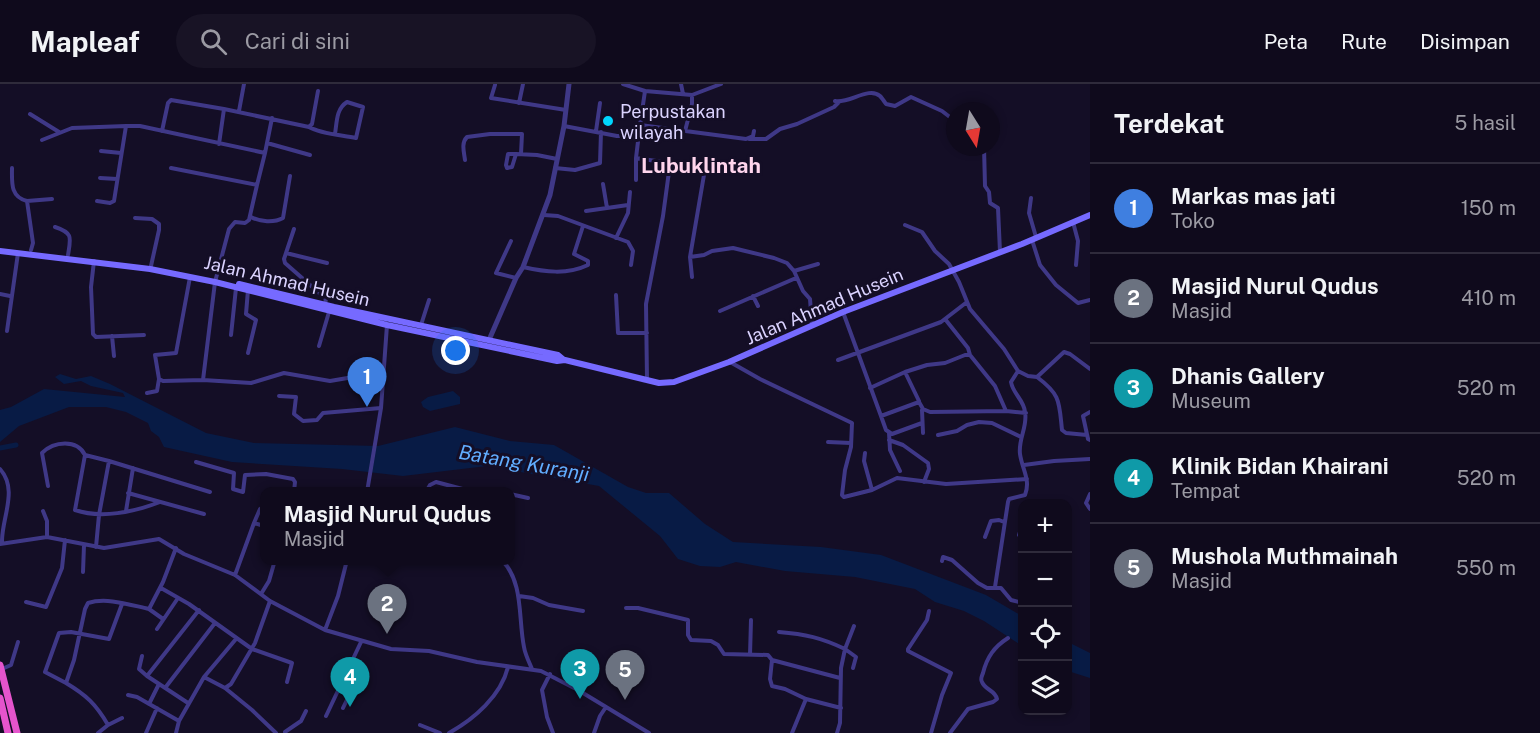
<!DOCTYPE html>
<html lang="id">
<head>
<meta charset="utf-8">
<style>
  :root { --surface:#0f0a1c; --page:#181325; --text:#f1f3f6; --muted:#9b9aa3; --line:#2f2b3b; --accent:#ea580c }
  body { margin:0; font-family:"Public Sans",sans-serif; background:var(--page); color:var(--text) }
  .controls { position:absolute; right:18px; bottom:18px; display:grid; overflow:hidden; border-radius:12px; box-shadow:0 3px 9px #0003 }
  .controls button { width:54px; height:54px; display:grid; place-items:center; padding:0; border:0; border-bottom:2px solid var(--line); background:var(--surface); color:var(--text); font:30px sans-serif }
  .compass { position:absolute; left:946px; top:18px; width:54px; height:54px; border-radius:50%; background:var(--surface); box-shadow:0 3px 9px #0003; rotate:169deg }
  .you { position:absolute; left:456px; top:267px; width:21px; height:21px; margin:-15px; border:4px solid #fff; border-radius:50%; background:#1a73e8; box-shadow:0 0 0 9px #1a73e833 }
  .badge { display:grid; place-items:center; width:39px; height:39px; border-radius:50%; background:var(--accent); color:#fff; font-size:20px; font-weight:700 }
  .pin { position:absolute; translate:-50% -50px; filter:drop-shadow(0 2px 3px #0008) }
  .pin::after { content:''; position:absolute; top:32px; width:21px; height:18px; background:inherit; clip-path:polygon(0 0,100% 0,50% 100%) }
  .popup { position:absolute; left:260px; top:403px; width:255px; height:78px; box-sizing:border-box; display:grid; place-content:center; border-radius:12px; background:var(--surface); filter:drop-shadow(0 2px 4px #0005); font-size:20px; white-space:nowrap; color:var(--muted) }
  .popup b { font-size:22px; color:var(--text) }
  .popup::after { content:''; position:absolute; left:50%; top:100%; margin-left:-12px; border:12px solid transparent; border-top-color:var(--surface) }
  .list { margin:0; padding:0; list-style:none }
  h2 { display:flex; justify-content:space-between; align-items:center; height:78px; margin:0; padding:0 24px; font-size:26px }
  h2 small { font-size:20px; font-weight:400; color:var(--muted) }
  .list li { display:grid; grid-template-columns:39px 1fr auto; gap:18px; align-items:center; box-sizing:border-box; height:90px; padding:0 24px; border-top:2px solid var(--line) }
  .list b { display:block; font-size:22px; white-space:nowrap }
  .list p { margin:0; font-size:20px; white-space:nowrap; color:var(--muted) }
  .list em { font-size:20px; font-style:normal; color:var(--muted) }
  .icon { flex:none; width:33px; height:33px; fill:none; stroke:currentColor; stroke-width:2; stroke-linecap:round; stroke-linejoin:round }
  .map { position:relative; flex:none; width:1090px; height:649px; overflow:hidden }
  header { display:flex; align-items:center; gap:36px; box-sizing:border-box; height:84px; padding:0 30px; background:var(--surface); border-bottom:2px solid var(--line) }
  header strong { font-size:28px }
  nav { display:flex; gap:33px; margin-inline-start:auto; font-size:21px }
  .search { width:420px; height:54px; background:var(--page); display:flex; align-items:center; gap:15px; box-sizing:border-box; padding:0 21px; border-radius:33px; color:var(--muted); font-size:22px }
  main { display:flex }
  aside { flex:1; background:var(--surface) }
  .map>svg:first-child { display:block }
  .water { fill:#081b45 }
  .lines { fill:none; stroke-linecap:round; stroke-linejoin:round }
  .canal { stroke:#081b45; stroke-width:5 }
  .minor { stroke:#3f3887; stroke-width:4 }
  .tertiary { stroke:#3f3887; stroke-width:5 }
  .secondary { stroke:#766aff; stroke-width:6 }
  .trunk { stroke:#e554cc; stroke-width:7 }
  .poi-dot { fill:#00d6fe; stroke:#140e26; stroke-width:2 }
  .labels { text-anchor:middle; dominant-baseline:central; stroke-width:6; stroke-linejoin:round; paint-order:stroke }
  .poi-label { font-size:18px; fill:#dbd3ff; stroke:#140e26; text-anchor:start }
  .street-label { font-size:18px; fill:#dbd3ff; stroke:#140e26 }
  .water-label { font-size:20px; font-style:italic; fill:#61adff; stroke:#140e26 }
  .quarter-label { font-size:21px; font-weight:bold; fill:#ffd5ed; stroke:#140e26 }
</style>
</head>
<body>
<header>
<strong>Mapleaf</strong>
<div class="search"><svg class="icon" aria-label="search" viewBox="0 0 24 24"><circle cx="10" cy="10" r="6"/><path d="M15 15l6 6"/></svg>Cari di sini</div>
<nav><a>Peta</a><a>Rute</a><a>Disimpan</a></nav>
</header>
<main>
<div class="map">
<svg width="1090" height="649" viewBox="0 0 1090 649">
  <rect width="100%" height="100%" fill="#140e26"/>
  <!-- water -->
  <path class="water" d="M60,290L76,295L91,292L110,300L206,349L254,359L378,362L455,343L510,357L554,361L628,403L646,409H669L705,440L733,458L821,463L881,471L986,511L1022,532V562L984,537L964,527L935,518L915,505L855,493L785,487L736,478L720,483L700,482L678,475L660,452L599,402L487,382L403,392L342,385L232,378L164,363L159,353L151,347L148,339L126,328L106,323H69L19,342L0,358V326L11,323L44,305L125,313L123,309L91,302L81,297L64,300L55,293Z
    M453,307L460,313V320L430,327L423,323L421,318L428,313Z
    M1068,558L1090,569V594L1068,587Z"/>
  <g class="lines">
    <!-- canal -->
    <path class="canal" d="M0,364L16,361"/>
    <!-- minor -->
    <path class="minor" d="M623,0L645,7
      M681,0L683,10
      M495,1L491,14L566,26
      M835,17C849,20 869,2 880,12C882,14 884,17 886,20L895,22L911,13L942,27L955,37
      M519,19L523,0
      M239,27L244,0
      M30,30L59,48
      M640,41L645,7L692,11L721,0
      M564,42L617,52H638
      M309,43C321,50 341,51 356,54L363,23L347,18C336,25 337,38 335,50
      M162,47L168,19L171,16L224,25L309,43L312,40L318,7
      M596,47L600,19
      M685,47L692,20V11
      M749,55H766L780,45L797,40L834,23L839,18
      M42,56L72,44L126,42
      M267,59L310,71
      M219,60L224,25
      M984,63L985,102L989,108L990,119L998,124L1000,168
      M101,67L121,69
      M265,69L272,34
      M516,70H508L506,81L507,84L512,83L516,70L537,71L557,75
      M465,76C464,68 461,59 467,53L490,50H522L521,70
      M12,84C12,98 10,113 27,117
      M171,84L257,101L249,136L245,139L235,138L229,145L215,198L203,296L251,299L284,289L330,297L365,291H384
      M555,84L575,86L600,79L601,48
      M737,89L636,74L640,41L746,55L753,52L754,47
      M100,94L117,95
      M636,96V74
      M603,100L607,124
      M1031,114L1029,129L1036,153
      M97,117L110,119L114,117L126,42H140L265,69L257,101
      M586,127L628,121
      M544,131L558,132L628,158L633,167L631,181
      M251,133C260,138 274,139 283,134L290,92
      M135,134L152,135L159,140V146L151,182
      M1073,138L1078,157L1076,181
      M905,141L922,148L935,167L949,180L959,198L970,225L1004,265L1018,287L1028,292L1037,293L1064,268L1070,270L1090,285
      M55,143C73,149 71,153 68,171
      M294,145L284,175L285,179L326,215L325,220
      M616,154L628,129L630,108
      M1032,156L1040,181L1056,201L1078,219L1090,216
      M511,157L496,189L516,194
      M31,166L33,159L27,117L52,115
      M286,169L327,179
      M690,173L704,171L712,167L733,164L774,174L787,179L794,187L803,207L810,215L812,241
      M94,177L91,203L93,250L96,253L144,251
      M523,183C545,188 567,191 588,181V177L574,170L583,142
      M794,187L818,180
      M190,193L176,269L155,271L159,295L163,297L203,296
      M692,193L690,173L705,85
      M248,206L246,230L256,236L248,269
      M0,210L10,212
      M616,211L618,249H647
      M753,212L758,222
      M720,227L796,194
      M843,228L881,332L919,318L923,325L930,328L1006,327
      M945,235L968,264L970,271
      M421,241L429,216
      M7,247L18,169
      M231,251L236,204
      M112,252L114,272
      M319,262L329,228
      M838,276L941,238L967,218
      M730,278L760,295L852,339L851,363L845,386L842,411L844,413L872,406L897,394L946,400L1027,395
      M905,288L919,317
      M1037,293C1061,311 1059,318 1062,346L1066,349L1087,351
      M647,296L646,220L663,132L670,80
      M870,304L905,288L927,281L945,279L965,271H970L995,302L1006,327L1026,329
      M147,309L157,307L159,295
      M279,312L296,313L294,330L303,337L317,336L323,329L381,324
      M922,326L923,349
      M1090,328L1083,332L1088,355L1090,356
      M881,332L886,346L892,350L922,339
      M889,349L890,366L900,387
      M938,351L957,347L967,341L979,338L992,339L1021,353
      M889,356L903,361L928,379L929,385L924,398
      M828,358L851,359
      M865,369L864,377L872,406
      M85,371L109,377L210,408
      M196,378L234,389L233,405L243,408L245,391L266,390L293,395L295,398L294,408
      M1024,381L1054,377L1090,375
      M0,385C19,406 1,435 2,459
      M48,402L42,369C54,357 77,355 85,371L75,426C101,435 134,428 160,418
      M368,405L381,408
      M367,408L381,324L387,241
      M426,408L430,401L436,398L470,407L500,408
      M128,409L204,430
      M510,410L528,414
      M1090,410L1086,419L1090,425
      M43,427L47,437V453
      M126,427L133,384
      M254,439L260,425L264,422
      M1019,451L1023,438
      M985,453L991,437L999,436L1004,438
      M0,460L47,453L104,464L159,455L184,470L235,491L270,517L325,546
      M96,463L99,431L109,377
      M347,476L338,512L325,546L391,565L429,567L477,578L541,587L578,606L649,649
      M502,476C524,499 518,534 524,563C525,570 529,578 532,585
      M942,477L943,473L952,476L978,499L987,504H1001L1011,516L1023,519
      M83,488L84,461
      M235,491L254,439L264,442
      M995,503L1008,418L1009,415L1025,411C1031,396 1022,385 1020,370C1018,355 1028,342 1025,328C1024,316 1013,310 1011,298L1018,287
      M161,504L189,520L252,565L292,579L287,598
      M261,510L269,497L275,476
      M519,512L533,514L549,521L583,527
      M26,518L46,523L62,484L65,456
      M626,524H638L688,536V551L691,556L711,557L718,561L724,570L768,571L772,576L770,595L772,602L785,605L806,615
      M149,525L163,535
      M929,527L927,536L908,565V567L951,589L942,611L931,649
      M157,545L178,514
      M779,548C805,550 822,554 845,565L841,584L840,639L837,649
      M750,571L751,536
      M142,572L139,585L147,592
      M772,576L840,594
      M853,584L856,573L845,565L854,542
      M2,585L11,581L18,558
      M550,590L542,606L547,633L553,649
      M204,593L236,555
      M66,599L45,588L59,549L71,548L109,555L122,520
      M165,604L215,539
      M225,604L252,626L276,649
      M128,611L137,613L179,637
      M188,619L147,592L199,526
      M149,620L159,600
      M343,624L357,595V591L350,583
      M326,632L361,558
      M108,641L122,634
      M420,641L440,649
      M285,648L301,637L306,627
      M98,649L108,641C96,620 86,611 66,599L74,576L85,525L88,519C107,513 130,521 149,525L163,498L176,464
      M146,649L157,624
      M176,649L179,637L204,593L225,604L231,600L255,559L270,517
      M449,649C474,635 501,612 508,583
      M594,649L600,632L606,623
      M792,649L806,615L841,624
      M950,649L968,625L993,618L997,615C995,606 985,606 982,598C980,595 982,592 983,589C987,573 994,563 1008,554"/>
    <!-- tertiary -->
    <path class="tertiary" d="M489,256L516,194L523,183L550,111L564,42L569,0"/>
    <!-- secondary -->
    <path class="secondary" d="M0,167L150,185L215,198L387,241L557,277L565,276L659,299L674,298L729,278L843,228L1022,160L1090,131
      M239,200L334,223L558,271L564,276"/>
    <!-- trunk -->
    <path class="trunk" d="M0,581L17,649
      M0,614L8,649"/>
  </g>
  <!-- markers -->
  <circle class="poi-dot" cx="608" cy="37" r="6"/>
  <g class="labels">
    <!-- poi labels -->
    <g class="poi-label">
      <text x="620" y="27">Perpustakan<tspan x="620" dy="21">wilayah</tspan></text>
    </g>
    <!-- street labels -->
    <g class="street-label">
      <text transform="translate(287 197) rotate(13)">Jalan Ahmad Husein</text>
      <text transform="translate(824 222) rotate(-23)">Jalan Ahmad Husein</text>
    </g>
    <!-- water labels -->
    <g class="water-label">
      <text transform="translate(524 379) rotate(10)">Batang Kuranji</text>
    </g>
    <!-- quarter labels -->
    <g class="quarter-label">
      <text x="701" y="81">Lubuklintah</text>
    </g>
  </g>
</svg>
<div class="controls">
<button>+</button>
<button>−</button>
<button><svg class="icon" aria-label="locate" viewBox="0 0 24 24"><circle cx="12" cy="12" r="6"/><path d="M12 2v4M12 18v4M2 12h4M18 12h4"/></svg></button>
<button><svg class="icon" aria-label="layers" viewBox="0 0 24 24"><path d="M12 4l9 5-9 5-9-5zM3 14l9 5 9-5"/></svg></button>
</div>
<svg class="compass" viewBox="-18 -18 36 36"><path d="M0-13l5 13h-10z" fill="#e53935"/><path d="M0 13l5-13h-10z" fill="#9b9aa3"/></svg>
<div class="you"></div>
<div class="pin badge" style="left:367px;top:323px;background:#3f7fe0">1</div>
<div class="pin badge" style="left:387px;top:550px;background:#6b7280">2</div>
<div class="popup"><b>Masjid Nurul Qudus</b>Masjid</div>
<div class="pin badge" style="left:580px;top:615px;background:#0f9aa8">3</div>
<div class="pin badge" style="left:350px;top:623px;background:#0f9aa8">4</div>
<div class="pin badge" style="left:625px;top:616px;background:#6b7280">5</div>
</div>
<aside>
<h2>Terdekat<small>5 hasil</small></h2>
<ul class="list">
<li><span class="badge" style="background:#3f7fe0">1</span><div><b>Markas mas jati</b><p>Toko</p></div><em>150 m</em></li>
<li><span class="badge" style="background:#6b7280">2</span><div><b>Masjid Nurul Qudus</b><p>Masjid</p></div><em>410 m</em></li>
<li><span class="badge" style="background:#0f9aa8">3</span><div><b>Dhanis Gallery</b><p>Museum</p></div><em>520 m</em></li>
<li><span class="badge" style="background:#0f9aa8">4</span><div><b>Klinik Bidan Khairani</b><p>Tempat</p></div><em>520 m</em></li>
<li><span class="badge" style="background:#6b7280">5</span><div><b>Mushola Muthmainah</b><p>Masjid</p></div><em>550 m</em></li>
</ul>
</aside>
</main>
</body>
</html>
